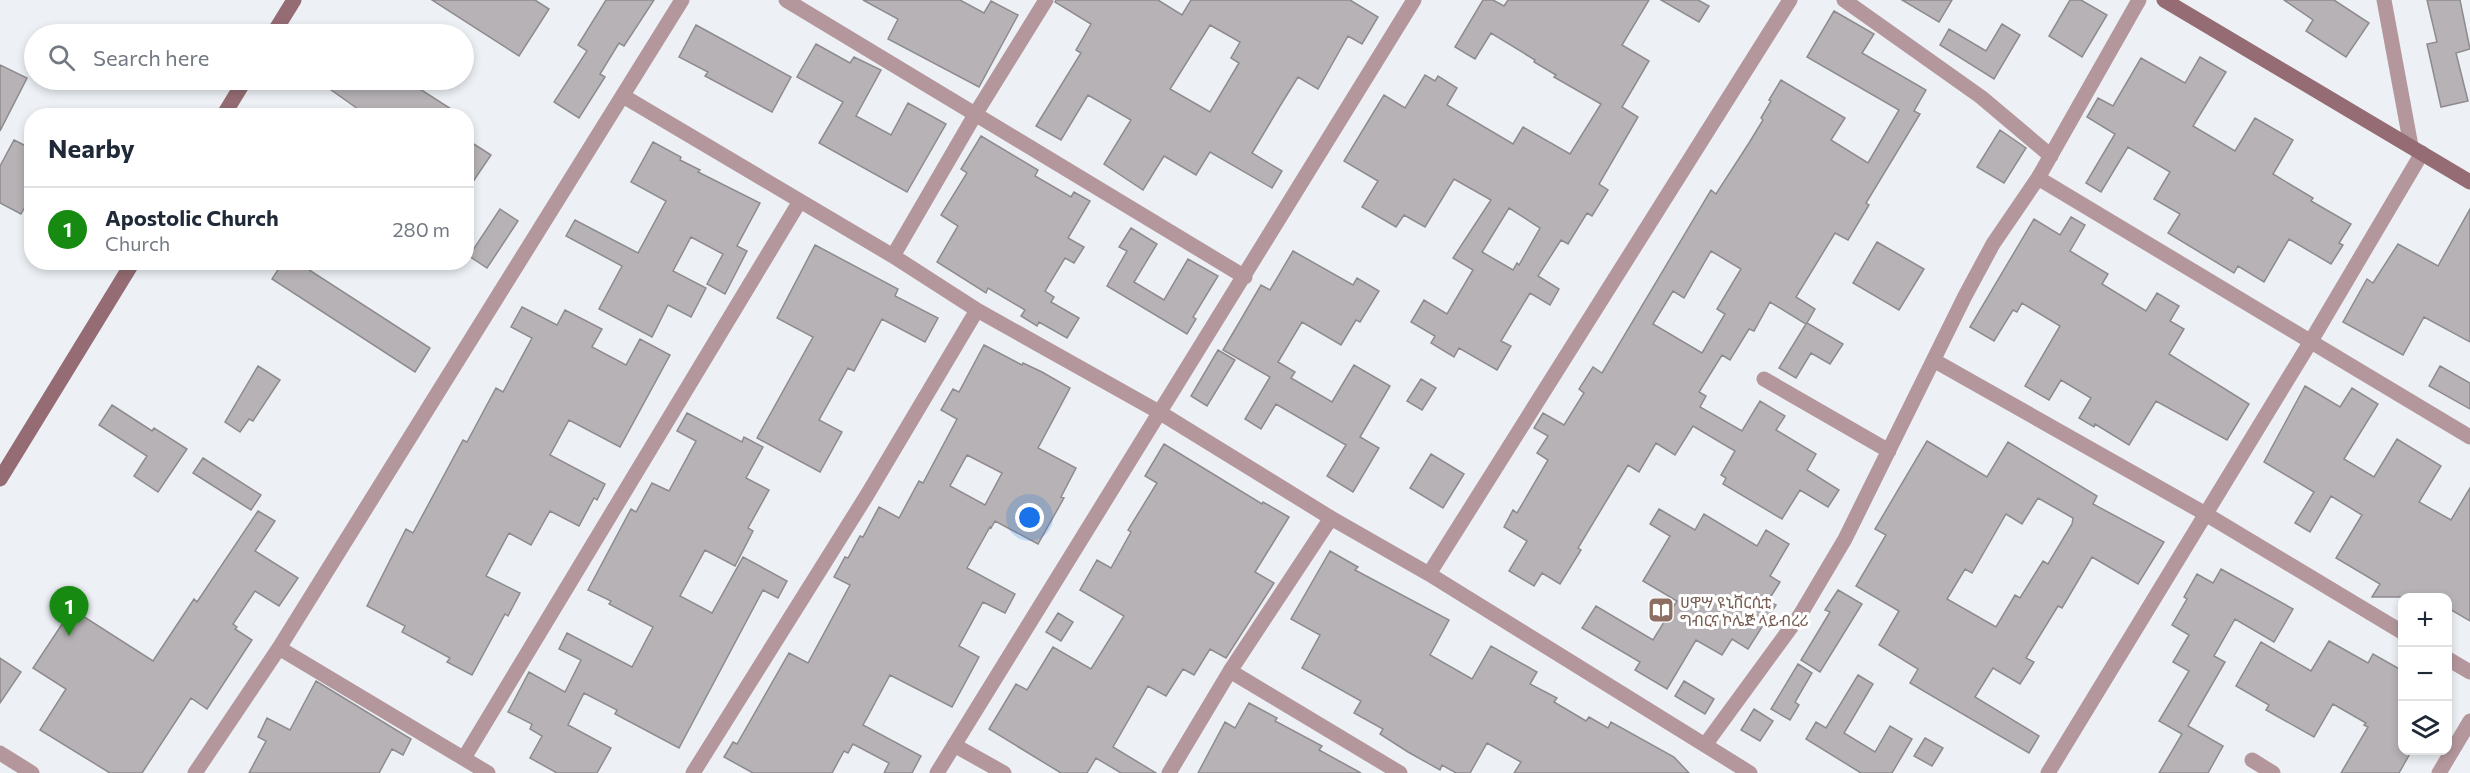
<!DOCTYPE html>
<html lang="en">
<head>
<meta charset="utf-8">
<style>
  :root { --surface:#fff; --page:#f6f6f7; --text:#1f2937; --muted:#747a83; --line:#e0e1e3; --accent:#178b11 }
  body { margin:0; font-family:Commissioner,"Noto Sans Ethiopic",sans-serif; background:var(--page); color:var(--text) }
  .controls { position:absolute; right:18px; bottom:18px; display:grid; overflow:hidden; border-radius:12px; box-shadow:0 3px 9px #0003 }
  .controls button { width:54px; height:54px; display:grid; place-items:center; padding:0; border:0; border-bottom:2px solid var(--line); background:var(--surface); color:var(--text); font:30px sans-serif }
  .you { position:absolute; left:1030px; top:518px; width:21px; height:21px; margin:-15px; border:4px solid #fff; border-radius:50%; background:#1a73e8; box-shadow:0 0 0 9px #1a73e833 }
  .badge { display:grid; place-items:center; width:39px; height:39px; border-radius:50%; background:var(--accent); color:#fff; font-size:20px; font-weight:700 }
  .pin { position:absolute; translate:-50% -50px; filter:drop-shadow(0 2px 3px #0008) }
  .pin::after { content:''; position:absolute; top:32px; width:21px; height:18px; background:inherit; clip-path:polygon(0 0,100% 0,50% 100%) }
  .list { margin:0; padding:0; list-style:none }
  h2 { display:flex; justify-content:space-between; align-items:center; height:78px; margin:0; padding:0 24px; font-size:26px }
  h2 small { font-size:20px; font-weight:400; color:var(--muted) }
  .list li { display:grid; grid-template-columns:39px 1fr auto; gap:18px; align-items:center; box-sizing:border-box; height:84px; padding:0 24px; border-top:2px solid var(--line) }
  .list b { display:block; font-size:22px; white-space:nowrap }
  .list p { margin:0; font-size:20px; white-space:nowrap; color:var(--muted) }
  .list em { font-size:20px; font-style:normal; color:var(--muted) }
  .icon { flex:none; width:33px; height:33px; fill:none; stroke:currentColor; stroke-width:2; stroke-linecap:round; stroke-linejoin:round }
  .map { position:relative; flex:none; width:2470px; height:773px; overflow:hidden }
  .search { position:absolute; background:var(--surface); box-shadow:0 3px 9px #0003; left:24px; top:24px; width:450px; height:66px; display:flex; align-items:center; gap:15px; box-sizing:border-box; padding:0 21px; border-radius:33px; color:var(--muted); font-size:22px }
  .panel { position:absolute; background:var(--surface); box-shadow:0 3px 9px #0003; left:24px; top:108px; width:450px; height:162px; border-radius:24px }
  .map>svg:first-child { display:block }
  .building { fill:#b6b2b5; stroke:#8e8b8e; stroke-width:1.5; fill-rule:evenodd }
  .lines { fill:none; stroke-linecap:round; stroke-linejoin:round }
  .minor { stroke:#b4979c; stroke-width:15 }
  .tertiary { stroke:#b4979c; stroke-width:15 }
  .secondary { stroke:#956c74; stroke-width:15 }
  .labels { text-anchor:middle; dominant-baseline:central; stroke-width:6; stroke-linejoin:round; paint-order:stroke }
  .education-label { font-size:16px; fill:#785e54; stroke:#fff; text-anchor:start }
</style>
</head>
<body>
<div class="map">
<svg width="2470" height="773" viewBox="0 0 2470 773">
  <rect width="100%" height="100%" fill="#edf1f5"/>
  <!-- building -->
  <path class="building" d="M432,0H535L549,9L519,56Z
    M606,0H654L624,46L619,43L600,74L605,77L579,118L554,102L587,51L578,45Z
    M863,0H960L984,13L991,1L1018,15L979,87L888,39L898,19Z
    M1056,0H1158L1182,15L1191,0H1350L1378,17L1362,44L1348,36L1318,89L1298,77L1280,106L1252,153L1282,171L1272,188L1210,152L1196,175L1164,156L1143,190L1104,164L1131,120L1088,95L1061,140L1036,126L1081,53L1076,50L1091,24L1055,2ZM1210,25L1240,42L1231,58L1239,63L1210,112L1170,89Z
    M1483,0H1493L1504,6L1508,0H1649L1622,45L1649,61L1622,107L1638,117L1599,184L1608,190L1592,216L1587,213L1568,244L1561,240L1538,276L1559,289L1550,305L1530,293L1501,341L1511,346L1497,370L1459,348L1454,357L1431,343L1435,336L1411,322L1424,300L1447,314L1473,270L1453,258L1491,200L1454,179L1425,227L1404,215L1396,227L1362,207L1378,181L1344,161L1384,95L1405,108L1425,75L1435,81L1438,76L1457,88L1447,105L1513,144L1523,127L1570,154L1601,104L1554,77L1556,75L1534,62L1535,60L1491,33L1475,59L1455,47ZM1509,208L1540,228L1519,265L1517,263L1513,270L1482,252Z
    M1661,0H1698L1709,6L1699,22Z
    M1902,0H1952L1939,22Z
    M2070,0H2081L2107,15L2082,57L2049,36Z
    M2284,0H2334L2369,23L2346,57L2306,31L2313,20Z
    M2427,0H2460L2470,49L2456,53L2468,101L2441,107L2427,44L2437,42Z
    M1834,11L1874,34L1862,53L1926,90L1914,111L1920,114L1866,203L1869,205L1848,240L1835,233L1796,297L1815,309L1807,323L1843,344L1830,364L1811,353L1796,378L1779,368L1806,324L1770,302L1754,331L1749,329L1730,360L1722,355L1699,392L1706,396L1700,407L1742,431L1760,401L1785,416L1776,430L1816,454L1807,470L1839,490L1828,507L1800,490L1782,519L1723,484L1726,478L1721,475L1735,451L1693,426L1675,455L1656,443L1639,472L1628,465L1578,548L1581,550L1560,584L1542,573L1534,586L1509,571L1527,541L1504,527L1513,510L1517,513L1548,460L1537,453L1548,436L1534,428L1543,413L1564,425L1584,393L1579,389L1593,367L1602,373L1711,190L1716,194L1749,143L1763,120L1761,118L1771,101L1769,100L1781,80L1845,118L1831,140L1868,163L1899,110L1807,57ZM1711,251L1741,269L1717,309L1725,314L1702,353L1653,324L1673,291L1684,298Z
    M2002,24L2020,35L1994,79L1940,45L1949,29L1986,51Z
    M696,25L791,77L772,112L705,76L708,72L679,57Z
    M816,44L850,63L854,57L881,70L856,116L891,135L908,103L946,124L907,192L819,143L843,102L797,77Z
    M2200,57L2226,72L2193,126L2235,151L2255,118L2293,140L2273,174L2313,198L2311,201L2351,224L2339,243L2343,245L2331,264L2289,239L2264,282L2238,266L2234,273L2168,233L2180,214L2154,199L2170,172L2128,147L2101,192L2086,183L2115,134L2087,117L2098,98L2113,106L2141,58L2185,83Z
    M0,65L27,78L0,131Z
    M317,80H406L462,116H368Z
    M2000,130L2026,148L2004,183L1977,167Z
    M981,136L1038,170L1035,176L1071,197L1074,192L1090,201L1068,238L1084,247L1074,263L1065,258L1045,291L1054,297L1051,302L1079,318L1067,338L1039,322L1037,326L1021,316L1025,310L988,288L986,293L937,262L958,226L941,215L967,173L961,169Z
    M466,139L491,155L466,192Z
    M14,140L32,149V194L21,214L0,203V166Z
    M653,142L681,157L680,160L700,170L698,172L760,203L737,246L747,251L725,294L707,284L723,254L691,237L673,271L706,288L691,317L668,305L652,337L599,309L622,266L566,236L575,220L638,253L666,201L631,182Z
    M500,209L518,221L487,268L469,256Z
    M2470,209V342L2424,317L2403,355L2343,322L2367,279L2373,283L2398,244L2438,266Z
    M2071,217L2085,225L2070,251L2108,274L2102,284L2146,311L2157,293L2179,306L2170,321L2184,329L2169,354L2249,404L2227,440L2156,401L2129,445L2095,424L2094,427L2079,418L2091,398L2061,380L2049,400L2025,386L2060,326L2022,303L2017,312L2013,310L1994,341L1970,327L2034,219L2060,235Z
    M1131,228L1157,244L1134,282L1164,300L1188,259L1218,276L1193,317L1196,319L1187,334L1107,286L1127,251L1119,247Z
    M1877,242L1924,269L1899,310L1853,283Z
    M815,245L898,289L895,296L938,318L925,342L882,319L854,371L848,368L819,420L842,432L820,472L757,438L813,337L777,318Z
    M1293,251L1353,285L1357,278L1379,291L1360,322L1356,320L1341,345L1302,322L1278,362L1295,372L1291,378L1332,402L1354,365L1390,386L1360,437L1379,448L1353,492L1327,476L1346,445L1276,404L1261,429L1245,419L1270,377L1223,350L1261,285L1270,290Z
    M283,262H297L430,348L415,372L272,279Z
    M522,307L557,325L565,310L602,329L592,347L626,365L640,339L670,355L620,447L569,420L550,455L605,484L597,500L594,498L579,526L550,511L531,545L509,533L486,576L520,593L508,616L505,614L472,675L447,662L450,658L402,632L405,626L367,606L406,529L413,533L463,440L467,442L496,388L503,392L532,338L511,327Z
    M984,345L1022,365L1023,363L1042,372L1070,388L1038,448L1076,468L1061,497L1064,498L1038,544L995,521L991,528L990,527L967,568L1015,594L1005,613L983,602L959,646L979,657L952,707L890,675L868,716L863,725L921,756L912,773H884L889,763L853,744L848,753L844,751L832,773H753L724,757L733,742L737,744L789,653L808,663L850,585L834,577L845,557L848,558L860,536L863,537L879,507L899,518L919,481L923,483L957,419L941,410L953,389L959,392ZM967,455L1002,473L985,505L950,486Z
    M1218,350L1235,360L1207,406L1191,396Z
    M258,366L280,380L253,421L249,419L240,432L225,422Z
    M2440,366L2470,383V409L2429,386Z
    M1421,379L1436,388L1422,410L1407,401Z
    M2305,386L2340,407L2352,388L2378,404L2344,459L2374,477L2397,439L2441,466L2419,502L2451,520L2470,488V621L2448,608V597H2372L2380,584L2336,558L2362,515L2331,496L2310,532L2295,523L2314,492L2264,462Z
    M112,405L152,431L154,428L187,449L158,492L134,476L147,456L99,425Z
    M687,413L742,442L744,437L763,447L746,478L769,490L748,528L753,531L735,566L705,550L680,596L712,613L743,557L787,581L778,598L763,590L679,748L615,714L617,710L584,693L568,725L611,748L597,773H557L530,758L542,736L530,729L532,724L508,712L529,672L565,692L581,660L559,649L567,633L632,667L653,627L609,604L611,601L588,590L631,509L636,512L652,483L669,491L696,441L677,431Z
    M1927,441L1987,477L2008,442L2097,496L2093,504L2164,542L2138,584L2092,557L2062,608L2058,606L2026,658L2034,662L2020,684L1993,668L1975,697L2039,736L2029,753L1910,683L1918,669L1879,645L1899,611L1856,586L1886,535L1875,529ZM2038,498L2073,518L2072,524L2048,564L2043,561L2020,598L2015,595L1996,627L1947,599L1965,569L1972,573L2006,514L2022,524Z
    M1164,444L1262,504L1263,502L1289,517L1255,572L1274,583L1226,658L1210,649L1194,675L1183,669L1166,696L1148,686L1113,747L1156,773H1121L1096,758L1087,773H1061L989,729L1016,684L1027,690L1053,647L1091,669L1124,616L1080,590L1097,560L1111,568L1131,532L1128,530L1157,483L1145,476Z
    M1431,454L1464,474L1443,508L1410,488Z
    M203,458L261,495L251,510L193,473Z
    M1659,509L1695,530L1704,514L1757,546L1766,530L1789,544L1770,576L1780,582L1768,601L1776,605L1748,649L1732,639L1722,655L1696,640L1667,689L1635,670L1640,662L1582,628L1596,606L1653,640L1677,601L1643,581L1670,536L1650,524Z
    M258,511L275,521L255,551L298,578L279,606L255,591L233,624L237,627L235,629L252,640L207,709L191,698L142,773H110L40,730L66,689L33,668L72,609L153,661L194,599L197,602Z
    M1330,551L1358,567L1355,570L1449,620L1430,655L1472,679L1491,646L1537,672L1530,684L1557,698L1554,702L1586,721L1589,717L1608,728L1611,722L1674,757L1689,773H1514L1521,762L1487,743L1470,773H1456L1442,765L1440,770L1408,752L1380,734L1383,729L1354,713L1361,701L1302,668L1320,635L1291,619Z
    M2221,569L2293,609L2274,642L2235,619L2214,656L2225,662L2188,726L2223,746L2208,773H2159L2182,734L2159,721L2189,671L2173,662L2189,635L2172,625L2187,599L2184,597L2197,574L2213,583Z
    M1838,590L1862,604L1820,672L1801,660L1830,612L1825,610Z
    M1058,613L1073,622L1061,641L1046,632Z
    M2329,641L2368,663L2373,654L2403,671V750H2412L2399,773H2341L2368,727L2364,725L2366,723L2333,704L2314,737L2266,710L2269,705L2236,686L2261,642L2311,671Z
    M0,658L21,672L0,703Z
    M1798,664L1812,673L1795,702L1799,705L1790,720L1771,709Z
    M1858,675L1873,684L1844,733L1875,752L1890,726L1912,739L1892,773H1861L1806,739L1816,722L1826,728Z
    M316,681L411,739L403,755L392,749L379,773H249L266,741L258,737L267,718L290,730Z
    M1684,681L1714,699L1705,714L1675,696Z
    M1249,703L1277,718L1275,721L1322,746L1319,750L1361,773H1198L1225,722L1235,728Z
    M1754,709L1773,721L1760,741L1741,730Z
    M1925,738L1943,748L1932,766L1914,756Z"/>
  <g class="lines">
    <!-- minor -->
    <path class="minor" d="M786,0L1245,277
      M1844,0L1981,97L2051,156
      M2384,0L2411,146
      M623,96L893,256L977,310L1159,412L1331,518L1429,574L1750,773
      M2038,178L2470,437
      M893,256L976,113L1046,0
      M1935,361L2204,513L2402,632
      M1764,379L1889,451
      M1429,574L1790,0
      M279,648L488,773
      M2448,659L2470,672
      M1230,671L1400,773
      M954,745L1004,773
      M1705,745L1800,615L1845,539L1965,296L1993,244L2038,178L2139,0
      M464,758L800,201
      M2252,760L2273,773
      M195,773L279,648L682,0
      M693,773L867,495L977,310
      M937,773L1414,0
      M1169,773L1230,671L1331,518
      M2439,773L2470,721"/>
    <!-- tertiary -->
    <path class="tertiary" d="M0,753L32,773
      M2048,773L2311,341L2422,153"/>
    <!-- secondary -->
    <path class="secondary" d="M2164,0L2470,182
      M273,34L294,0
      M223,116L245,80
      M0,479L133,262"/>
  </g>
  <!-- icons -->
  <defs>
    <g id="library-square" transform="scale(1.35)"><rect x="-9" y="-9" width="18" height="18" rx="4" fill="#8d6e63" stroke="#fff"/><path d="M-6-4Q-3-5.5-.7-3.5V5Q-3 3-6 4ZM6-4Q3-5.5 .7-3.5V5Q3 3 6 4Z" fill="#fff"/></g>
  </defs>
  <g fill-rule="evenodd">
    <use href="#library-square" x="1661" y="610"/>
  </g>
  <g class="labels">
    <!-- education labels -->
    <g class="education-label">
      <text x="1680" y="601">ሀዋሣ ዩኒቨርሲቲ<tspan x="1680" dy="18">ግብርና ኮሌጅ ላይብረሪ</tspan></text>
    </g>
  </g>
</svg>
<div class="controls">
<button>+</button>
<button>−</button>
<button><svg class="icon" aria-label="layers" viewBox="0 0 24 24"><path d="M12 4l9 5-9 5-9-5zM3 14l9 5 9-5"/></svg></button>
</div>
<div class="you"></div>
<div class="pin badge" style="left:69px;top:636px">1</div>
<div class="search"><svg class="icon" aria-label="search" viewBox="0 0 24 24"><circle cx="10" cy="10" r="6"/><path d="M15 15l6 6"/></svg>Search here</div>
<section class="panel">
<h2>Nearby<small></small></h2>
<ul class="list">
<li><span class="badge">1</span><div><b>Apostolic Church</b><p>Church</p></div><em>280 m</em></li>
</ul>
</section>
</div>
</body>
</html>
